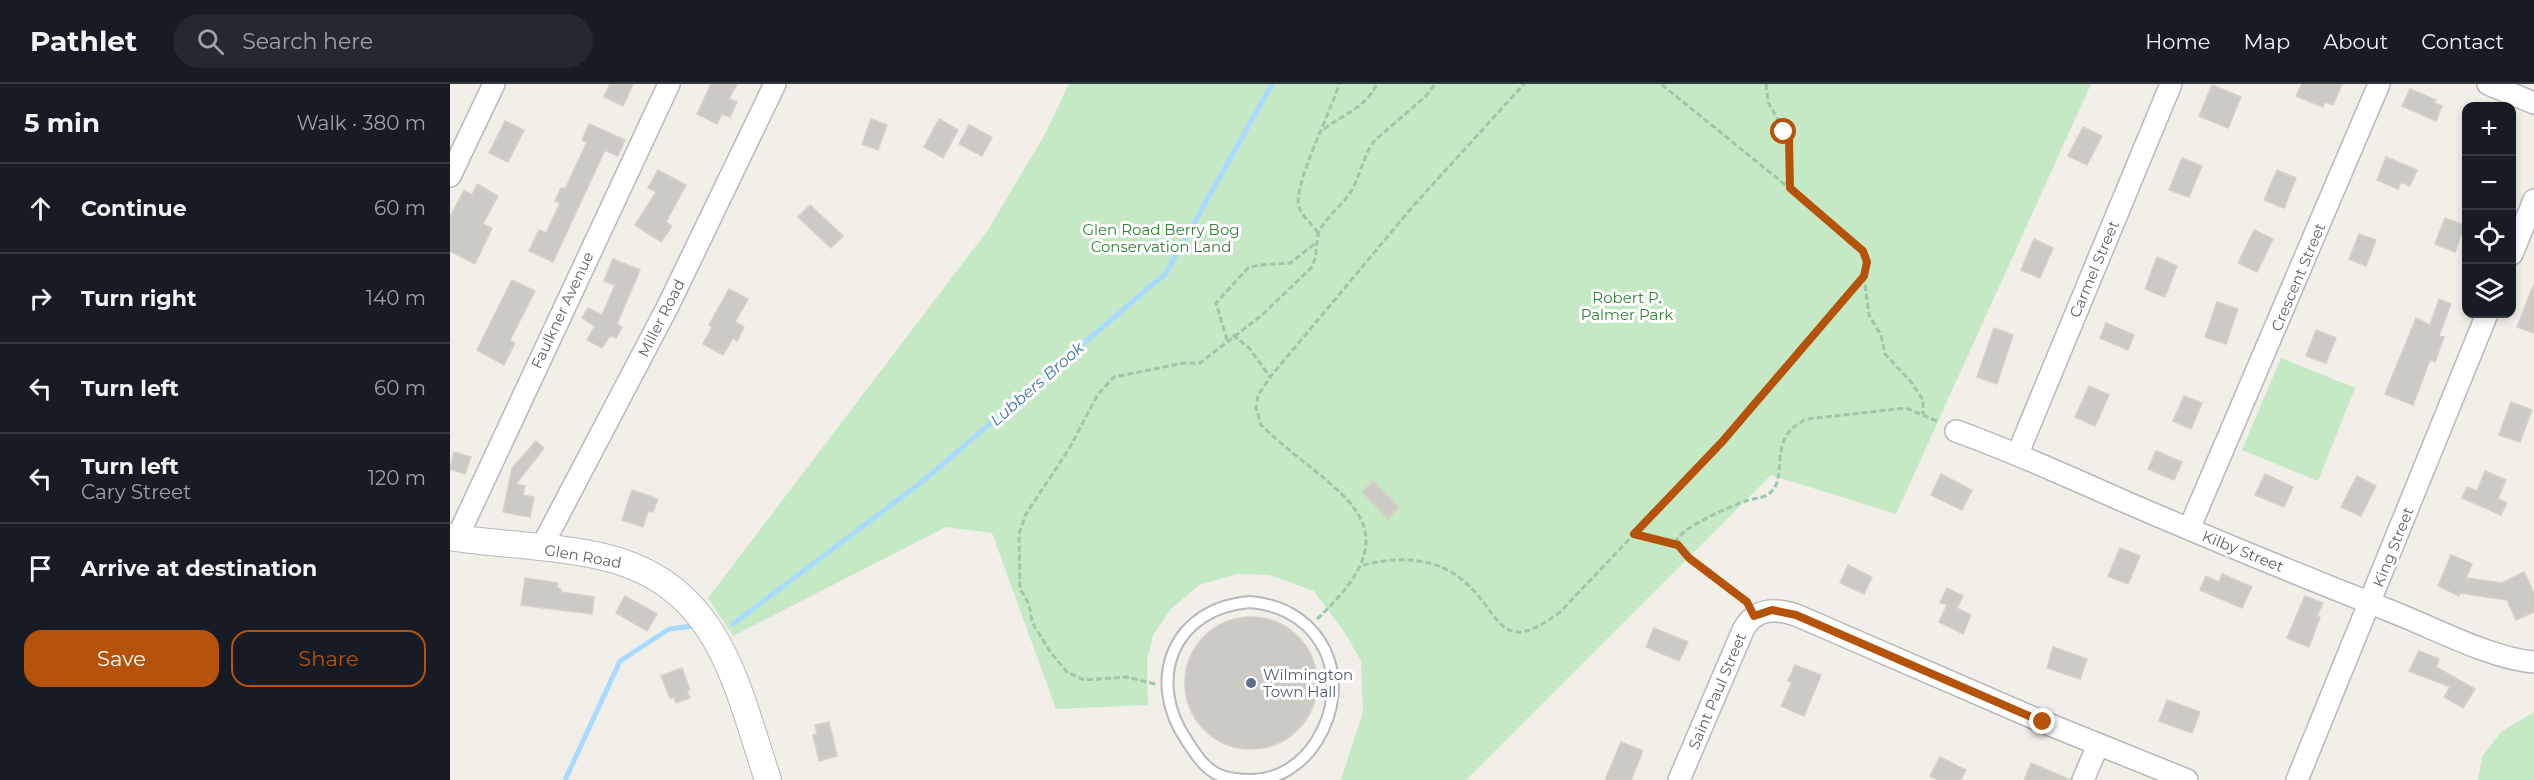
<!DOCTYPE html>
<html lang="en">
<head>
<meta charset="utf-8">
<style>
  :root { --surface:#171b24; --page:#242831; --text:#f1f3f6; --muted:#9ea1a6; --line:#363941; --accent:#b45309 }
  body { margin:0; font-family:Montserrat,sans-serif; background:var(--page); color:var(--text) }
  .controls { position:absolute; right:18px; top:18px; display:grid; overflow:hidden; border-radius:12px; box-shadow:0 3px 9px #0003 }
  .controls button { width:54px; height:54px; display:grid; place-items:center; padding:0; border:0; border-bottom:2px solid var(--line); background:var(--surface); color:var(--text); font:30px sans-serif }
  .stop { position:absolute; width:18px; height:18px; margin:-14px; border:4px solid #b45309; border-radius:50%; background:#fff }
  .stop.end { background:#b45309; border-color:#fff; box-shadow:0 2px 6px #0008 }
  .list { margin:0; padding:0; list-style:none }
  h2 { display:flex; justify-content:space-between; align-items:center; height:78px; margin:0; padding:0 24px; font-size:26px }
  h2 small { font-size:20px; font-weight:400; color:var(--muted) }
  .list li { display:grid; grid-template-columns:39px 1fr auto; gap:18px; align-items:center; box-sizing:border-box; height:90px; padding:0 24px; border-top:2px solid var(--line) }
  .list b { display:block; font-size:22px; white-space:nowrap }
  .list p { margin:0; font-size:20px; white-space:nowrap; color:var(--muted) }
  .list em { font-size:20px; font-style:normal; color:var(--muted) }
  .actions { display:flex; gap:12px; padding:18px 24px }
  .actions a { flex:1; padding:14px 0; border:2px solid var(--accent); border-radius:18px; text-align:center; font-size:21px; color:var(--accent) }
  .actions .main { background:var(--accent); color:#fff }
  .icon { flex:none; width:33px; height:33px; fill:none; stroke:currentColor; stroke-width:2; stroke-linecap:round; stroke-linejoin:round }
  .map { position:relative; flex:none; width:2084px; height:696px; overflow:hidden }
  header { display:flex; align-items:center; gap:36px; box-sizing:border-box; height:84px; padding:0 30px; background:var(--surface); border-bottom:2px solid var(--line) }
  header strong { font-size:28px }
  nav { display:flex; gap:33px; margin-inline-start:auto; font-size:21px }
  .search { width:420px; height:54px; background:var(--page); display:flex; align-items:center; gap:15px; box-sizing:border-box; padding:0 21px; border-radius:33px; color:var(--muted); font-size:22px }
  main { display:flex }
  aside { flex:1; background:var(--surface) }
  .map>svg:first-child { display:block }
  .green { fill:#c5e8c5 }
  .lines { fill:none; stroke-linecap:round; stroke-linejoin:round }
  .stream { stroke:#aadaff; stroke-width:5 }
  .building { fill:#cccac5; stroke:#d6d1c6; stroke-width:1.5 }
  .service-casing { stroke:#b5b8bc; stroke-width:14 }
  .minor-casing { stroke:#b5b8bc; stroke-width:24 }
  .tertiary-casing { stroke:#b5b8bc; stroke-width:28 }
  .path { stroke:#9cc7a9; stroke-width:3; stroke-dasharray:6 3; stroke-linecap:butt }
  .service { stroke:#fff; stroke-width:10 }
  .minor { stroke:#fff; stroke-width:21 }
  .tertiary { stroke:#fff; stroke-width:26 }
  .route { stroke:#b45309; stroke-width:8 }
  .service-dot { fill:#5c6f8a; stroke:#fff; stroke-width:2 }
  .labels { text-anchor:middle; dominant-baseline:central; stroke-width:6; stroke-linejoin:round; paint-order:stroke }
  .park-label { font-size:15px; fill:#348238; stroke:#fff }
  .street-label { font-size:15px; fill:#5f6368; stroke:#fff }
  .service-label { font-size:15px; fill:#4e5e75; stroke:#fff; text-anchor:start }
  .water-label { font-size:16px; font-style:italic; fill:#4174aa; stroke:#fff }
</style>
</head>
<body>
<header>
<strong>Pathlet</strong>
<div class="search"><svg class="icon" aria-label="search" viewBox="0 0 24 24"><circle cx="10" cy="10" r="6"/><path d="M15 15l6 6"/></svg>Search here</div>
<nav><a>Home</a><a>Map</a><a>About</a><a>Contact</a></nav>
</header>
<main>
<aside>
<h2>5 min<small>Walk · 380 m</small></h2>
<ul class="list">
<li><svg class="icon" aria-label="ahead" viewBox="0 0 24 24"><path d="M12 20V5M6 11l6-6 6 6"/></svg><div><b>Continue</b></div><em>60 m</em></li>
<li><svg class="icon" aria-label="right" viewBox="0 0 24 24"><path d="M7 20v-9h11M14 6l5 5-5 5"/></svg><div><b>Turn right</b></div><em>140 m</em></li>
<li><svg class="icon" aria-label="left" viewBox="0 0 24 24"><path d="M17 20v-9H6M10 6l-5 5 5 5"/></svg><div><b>Turn left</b></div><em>60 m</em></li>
<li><svg class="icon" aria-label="left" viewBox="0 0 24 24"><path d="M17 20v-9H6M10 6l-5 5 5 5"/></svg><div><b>Turn left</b><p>Cary Street</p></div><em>120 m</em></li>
<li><svg class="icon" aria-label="arrive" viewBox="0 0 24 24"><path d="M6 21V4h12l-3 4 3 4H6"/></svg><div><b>Arrive at destination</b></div></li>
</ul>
<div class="actions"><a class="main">Save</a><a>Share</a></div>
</aside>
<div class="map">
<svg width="2084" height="696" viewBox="0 0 2084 696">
  <rect width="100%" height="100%" fill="#f1efe8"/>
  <!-- green -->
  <path class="green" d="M619,0H1641L1446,430L1321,391L1016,696H891L913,628L911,577L895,549L864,507L819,491L787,490L749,501L721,525L703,551L697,576L698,621L606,625L542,449L496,443L283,552L258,514L538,146L595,50Z
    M1831,274L1905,304L1868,397L1792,366Z
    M2084,628V696H2028L2032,673L2051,648Z"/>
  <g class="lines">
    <!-- stream -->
    <path class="stream" d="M283,540L473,397L716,189L822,0
      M115,696L170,577L219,545L243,542"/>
  </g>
  <!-- building -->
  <path class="building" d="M160,0H183L173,22L154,13Z
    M261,0H287L279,15L287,18L280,33L272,30L267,40L247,30Z
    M1852,0H1892L1883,21L1875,18L1873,23L1846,12Z
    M1762,1L1791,13L1778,44L1749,32Z
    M1960,5L1986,16L1984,19L1992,22L1986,37L1952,22Z
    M421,35L437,41L428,66L412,60Z
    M489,35L508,46L493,74L474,63Z
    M55,37L74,46L58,78L39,69Z
    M139,40L175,56L168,72L155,66L103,178L79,167L89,146L96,149L110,119L105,117L111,104L115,105L137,58L132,56Z
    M519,41L542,53L532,72L509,60Z
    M1633,43L1652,52L1637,81L1618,72Z
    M1936,73L1967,86L1960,102L1951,98L1948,105L1927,96Z
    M1732,74L1752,82L1739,113L1719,106Z
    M208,86L236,101L216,138L222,142L211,158L185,141L206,108L198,104Z
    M1827,86L1846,94L1834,124L1814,116Z
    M27,100L48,112L33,140L42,144L25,180L0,167V133L14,106L22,111Z
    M360,121L393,152L381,164L348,133Z
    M1995,134L2014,141L2005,168L1985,160Z
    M1804,146L1823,155L1807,188L1788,179Z
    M1909,150L1926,156L1916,182L1899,175Z
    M1584,155L1603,164L1590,194L1571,186Z
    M1707,173L1727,182L1715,213L1695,205Z
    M163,175L190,186L167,240L172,243L166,254L160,251L152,264L137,256L145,242L132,234L138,224L152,231L165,201L154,197Z
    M62,196L85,207L60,256L65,259L54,281L27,266Z
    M2083,202H2084V249L2067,243Z
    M279,205L298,215L285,238L294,243L287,257L283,254L273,271L253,260L262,243L259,241Z
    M1989,215L2001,220L1989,252L1994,253L1985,278L1980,276L1963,321L1935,310L1966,234L1980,241Z
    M1767,218L1788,225L1776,260L1755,253Z
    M1656,239L1684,251L1678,266L1650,254Z
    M1544,244L1563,251L1547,300L1527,293Z
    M1866,246L1886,254L1876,279L1856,272Z
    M1639,302L1659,311L1645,342L1625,333Z
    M1734,312L1752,319L1741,345L1723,337Z
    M2061,318L2082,326L2070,358L2049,351Z
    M86,357L94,364L66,400L75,402L73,411L84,413L80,433L53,428L62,384Z
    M1706,367L1732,378L1724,396L1698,385Z
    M4,368L21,373L15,390L0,385Z
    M2035,387L2056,396L2048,415L2057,419L2051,431L2012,414L2017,403L2027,407Z
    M1491,390L1522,406L1512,426L1481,411Z
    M1815,390L1843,403L1834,423L1805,411Z
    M1907,392L1926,402L1911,432L1891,423Z
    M923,397L949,423L938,435L912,408Z
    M182,406L208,415L203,428L198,427L193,443L172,436Z
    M1670,464L1690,472L1678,500L1658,492Z
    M2001,471L2022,480L2016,494L2052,499L2074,488L2084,509V528L2066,536L2057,516L2010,509L2009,512L1988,502Z
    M1398,481L1422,493L1414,510L1390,499Z
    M1772,490L1802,503L1792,524L1750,506L1756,492L1769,498Z
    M75,494L108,499L107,504L111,505V508L144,513L142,530L71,521Z
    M1497,504L1513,512L1507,524L1521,531L1513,550L1489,538L1497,521L1490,518Z
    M175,512L207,530L197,547L166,529Z
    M1855,512L1873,519L1867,532L1870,533L1859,563L1837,554Z
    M735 599a66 66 0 1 1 132 0a66 66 0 1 1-132 0Z
    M1204,544L1238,558L1229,577L1196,563Z
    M1603,563L1637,575L1630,595L1597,584Z
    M1969,567L1989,575L1986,583L2025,605L2013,624L1994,613L2000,603L1959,587Z
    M1345,581L1371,591L1354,632L1331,622L1342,598L1338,597Z
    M232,584L240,606L237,607L240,614L226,619L224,613L220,614L211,592Z
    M1717,616L1750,628L1742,649L1709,637Z
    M379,638L387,672L369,677L363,651L367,650L365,641Z
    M1171,658L1193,667L1181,696H1155Z
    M1490,673L1516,686L1511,696H1488L1480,692Z
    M1581,679L1621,696H1574Z"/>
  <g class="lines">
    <!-- service casing -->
    <g class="service-casing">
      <path id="service" d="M800,518C874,524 905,597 866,658C852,680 828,696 802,696C791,696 777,695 767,690C753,683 745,669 737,657C695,596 723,524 800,518Z"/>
    </g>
    <!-- minor casing -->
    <g class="minor-casing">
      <path id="minor" d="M2038,0L2084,19
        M0,92L44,0
        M2062,170L2084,116
        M1506,347C1565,368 1621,394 1678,419C1766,457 1854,493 1943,528C1984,544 2042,575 2084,578
        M1568,369L1721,0
        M1739,445L1929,0
        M7,454L219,0
        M91,464L218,222L325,0
        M1229,696L1294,544C1307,524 1325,524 1346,531L1593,638L1737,696
        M1633,696L1648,661
        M1847,696L2037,230"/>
    </g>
    <!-- tertiary casing -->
    <g class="tertiary-casing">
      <path id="tertiary" d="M0,453C50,461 101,461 150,472C268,498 285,596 318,696"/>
    </g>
    <!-- path -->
    <path class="path" d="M1316,0L1318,18L1339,55L1340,103
      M874,45C894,30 915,24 927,0
      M868,149C863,141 852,132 849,123C842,102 882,26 889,0
      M1414,192L1419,231L1431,251L1435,270L1461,298L1473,316V330
      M783,251L799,264L820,293
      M777,256L766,219L798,184L809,181L840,179L867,158
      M1184,450L1228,461
      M913,481C945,473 982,472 1010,494C1053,527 1046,576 1110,528L1272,358L1414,192C1417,174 1414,167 1402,155L1211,0
      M1296,518L1239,474L1227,456C1232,443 1283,421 1299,416C1306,414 1314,414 1320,409C1340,392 1315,353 1357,335L1456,324L1489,338
      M867,535C974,436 883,411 811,341L806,324L808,311L821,292L964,121L1074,0
      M705,600L677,593L634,596L617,588L601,569L582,538L579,520L570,505L569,450L576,430L619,365L648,310L664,293L734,279H750L812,231L861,184C869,171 864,156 871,144C880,129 895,119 903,104C911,88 914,71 924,57L976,12L985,0"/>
    <!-- service -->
    <use href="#service" class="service"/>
    <!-- minor -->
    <use href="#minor" class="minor"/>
    <!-- tertiary -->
    <use href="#tertiary" class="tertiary"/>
  </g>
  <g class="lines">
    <!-- route -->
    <path class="route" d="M1334,48L1339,55L1340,104L1413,167L1417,178L1414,192L1272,358L1184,450L1228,461L1239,474L1297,518L1304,532L1322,526L1346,531L1593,638"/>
  </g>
  <!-- markers -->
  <circle class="service-dot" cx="801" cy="599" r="6"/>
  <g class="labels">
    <!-- park labels -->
    <g class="park-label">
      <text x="711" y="145">Glen Road Berry Bog<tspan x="711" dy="17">Conservation Land</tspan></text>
      <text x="1177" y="213">Robert P.<tspan x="1177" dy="17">Palmer Park</tspan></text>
    </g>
    <!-- street labels -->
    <g class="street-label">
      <text transform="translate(1644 185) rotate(-67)">Carmel Street</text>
      <text transform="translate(1848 193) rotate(-67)">Crescent Street</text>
      <text transform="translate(112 226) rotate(-65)">Faulkner Avenue</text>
      <text transform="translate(211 234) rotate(-63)">Miller Road</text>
      <text transform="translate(1943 463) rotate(-68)">King Street</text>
      <text transform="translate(1793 467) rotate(22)">Kilby Street</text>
      <text transform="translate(133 472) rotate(10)">Glen Road</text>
      <text transform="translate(1267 607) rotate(-67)">Saint Paul Street</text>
    </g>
    <!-- service labels -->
    <g class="service-label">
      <text x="813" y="590">Wilmington<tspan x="813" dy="17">Town Hall</tspan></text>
    </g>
    <!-- water labels -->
    <g class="water-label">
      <text transform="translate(587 300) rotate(-41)">Lubbers Brook</text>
    </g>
  </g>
</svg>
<div class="controls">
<button>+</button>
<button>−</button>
<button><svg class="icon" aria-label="locate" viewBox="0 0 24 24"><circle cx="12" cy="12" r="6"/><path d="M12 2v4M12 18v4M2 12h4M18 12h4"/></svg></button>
<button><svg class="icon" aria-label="layers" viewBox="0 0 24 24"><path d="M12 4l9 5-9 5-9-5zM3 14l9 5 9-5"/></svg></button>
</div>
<div class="stop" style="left:1334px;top:48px"></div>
<div class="stop end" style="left:1593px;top:638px"></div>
</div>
</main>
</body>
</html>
